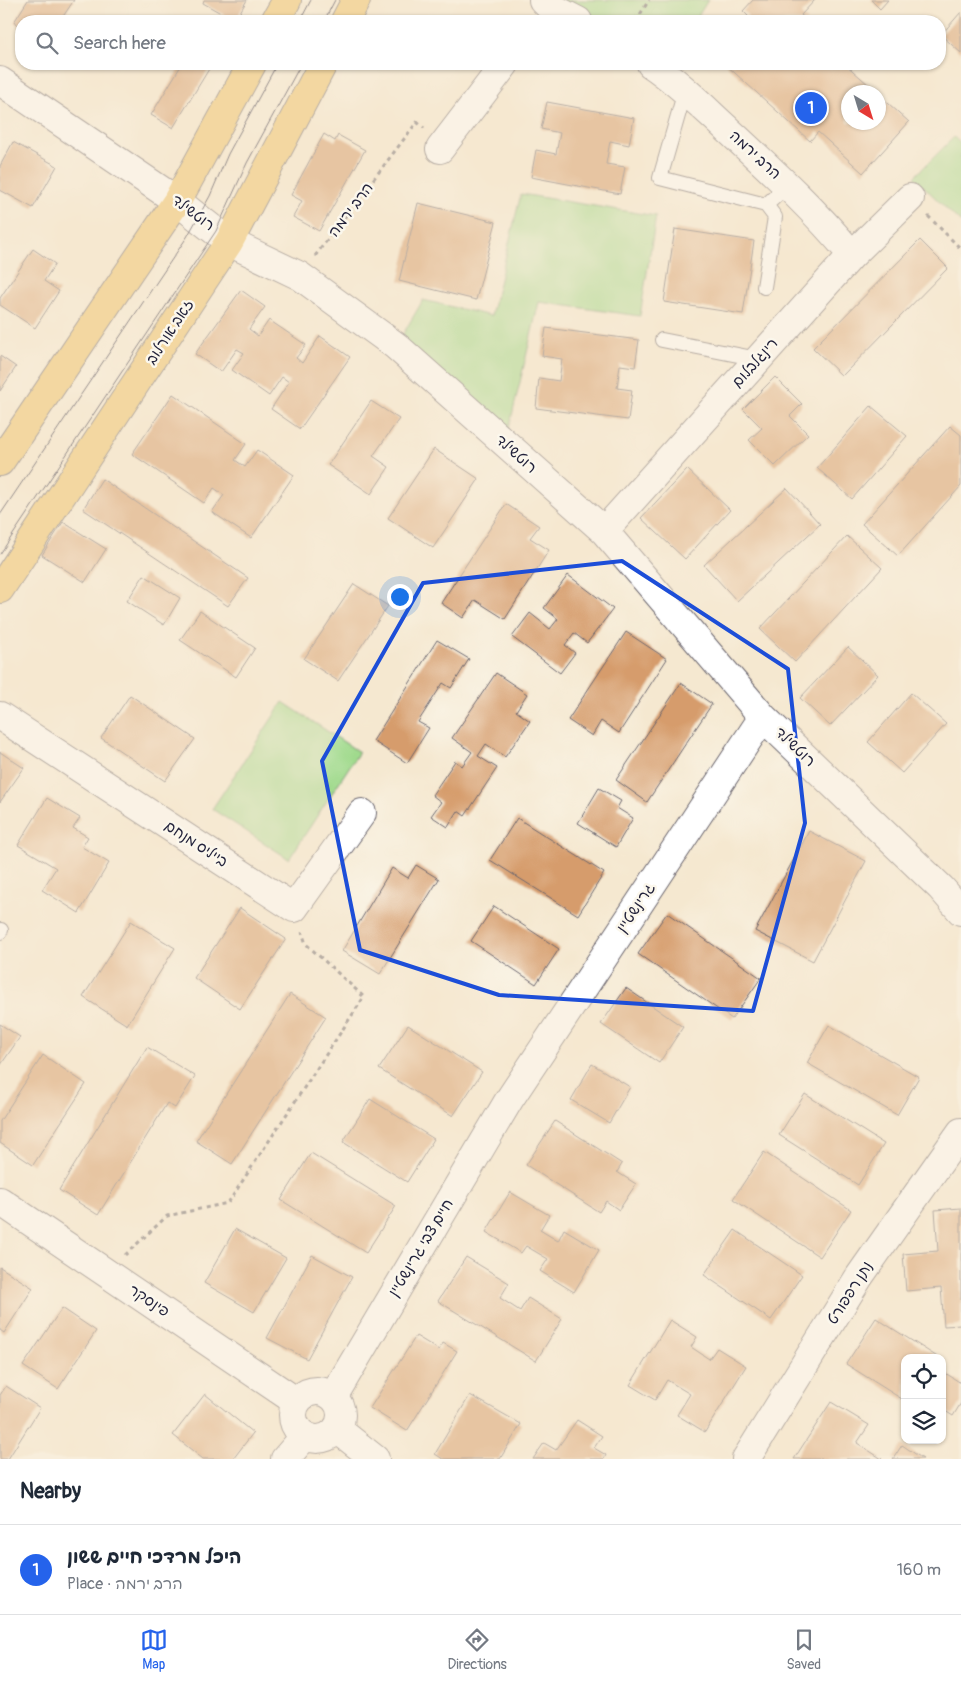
<!DOCTYPE html>
<html lang="en">
<head>
<meta charset="utf-8">
<style>
  :root { --surface:#fff; --page:#f6f6f7; --text:#1f2937; --muted:#747a83; --line:#e0e1e3; --accent:#2563eb }
  body { margin:0; font-family:Pangolin,"Playpen Sans Hebrew",sans-serif; background:var(--page); color:var(--text) }
  .controls { position:absolute; right:15px; bottom:15px; display:grid; overflow:hidden; border-radius:10px; box-shadow:0 1px 4px #0004 }
  .controls button { width:45px; height:45px; display:grid; place-items:center; padding:0; border:0; border-bottom:1px solid var(--line); background:var(--surface); color:var(--text); font:25px sans-serif }
  .compass { position:absolute; left:841px; top:85px; width:45px; height:45px; border-radius:50%; background:var(--surface); box-shadow:0 1px 4px #0004; rotate:142deg }
  .you { position:absolute; left:399px; top:596px; width:18px; height:18px; margin:-12px; border:4px solid #fff; border-radius:50%; background:#1a73e8; box-shadow:0 0 0 8px #1a73e833 }
  .badge { display:grid; place-items:center; width:32px; height:32px; border-radius:50%; background:var(--accent); color:#fff; font-size:16px; font-weight:700 }
  .pin { position:absolute; translate:-50% -50%; border:2px solid #fff; box-shadow:0 1px 5px #0006 }
  .list { margin:0; padding:0; list-style:none }
  h2 { display:flex; justify-content:space-between; align-items:center; height:65px; margin:0; padding:0 20px; font-size:21px }
  h2 small { font-size:16px; font-weight:400; color:var(--muted) }
  .list li { display:grid; grid-template-columns:32px 1fr auto; gap:15px; align-items:center; box-sizing:border-box; height:90px; padding:0 20px; border-top:1px solid var(--line) }
  .list b { display:block; font-size:19px; white-space:nowrap }
  .list p { margin:0; font-size:16px; white-space:nowrap; color:var(--muted) }
  .list em { font-size:16px; font-style:normal; color:var(--muted) }
  .icon { flex:none; width:28px; height:28px; fill:none; stroke:currentColor; stroke-width:2; stroke-linecap:round; stroke-linejoin:round }
  .map { position:relative; flex:none; width:961px; height:1459px; overflow:hidden }
  .search { position:absolute; background:var(--surface); box-shadow:0 1px 4px #0004; left:15px; right:15px; top:15px; height:55px; display:flex; align-items:center; gap:12px; box-sizing:border-box; padding:0 18px; border-radius:20px; color:var(--muted); font-size:19px }
  .sheet { height:155px; background:var(--surface) }
  nav { display:flex; justify-content:space-around; align-items:center; box-sizing:border-box; height:70px; border-top:1px solid var(--line); background:var(--surface); font-size:14px; color:var(--muted) }
  nav a { display:grid; justify-items:center; gap:2px }
  nav .on { color:var(--accent) }
  .map>svg:first-child { display:block }
  .green { fill:#a0da8d; stroke:#617e64 }
  .building { fill:#d69c6c }
  .lines { fill:none; stroke-linecap:round; stroke-linejoin:round }
  .service-casing { stroke:#6c676f; stroke-width:16 }
  .minor-casing { stroke:#6c676f; stroke-width:30 }
  .tertiary-casing { stroke:#6c676f; stroke-width:30 }
  .primary-casing { stroke:#6c676f; stroke-width:30 }
  .path { stroke:#6c676f; stroke-width:3; stroke-dasharray:4 4; stroke-linecap:butt }
  .service { stroke:#fff; stroke-width:14 }
  .minor { stroke:#fff; stroke-width:28 }
  .tertiary { stroke:#fff; stroke-width:28 }
  .primary { stroke:#efc469; stroke-width:28 }
  .tram { stroke:#22223b; stroke-width:1 }
  .marked { fill:none; stroke:#1d4ed8; stroke-width:4; stroke-linejoin:round }
  .labels { text-anchor:middle; dominant-baseline:central; stroke-width:5; stroke-linejoin:round; paint-order:stroke }
  .street-label { font-size:15px; fill:#22223b; stroke:#fbf7ec }
</style>
</head>
<body>
<div class="map">
<svg width="961" height="1459" viewBox="0 0 961 1459">
  <rect width="100%" height="100%" fill="#fbf7ec"/>
  <filter id="ink" filterUnits="userSpaceOnUse"><feTurbulence type="fractalNoise" baseFrequency=".02" numOctaves="2"/><feDisplacementMap in="SourceGraphic" scale="10" xChannelSelector="R" yChannelSelector="G"/><feConvolveMatrix kernelMatrix="1 2 1 2 8 2 1 2 1" color-interpolation-filters="sRGB"/></filter>
  <filter id="wash" filterUnits="userSpaceOnUse"><feTurbulence type="fractalNoise" baseFrequency=".0096" numOctaves="4" result="noise"/><feDisplacementMap in="SourceGraphic" scale="20" xChannelSelector="R" yChannelSelector="G"/><feGaussianBlur stdDeviation="1.12" result="paint"/><feColorMatrix in="noise" values="0 0 0 0 0 0 0 0 0 0 0 0 0 0 0 0 0 1.4 0 .05"/><feComposite in="paint" operator="in"/></filter>
  <g filter="url(#wash)">
    <rect width="100%" height="100%" fill="#f5e8d0"/>
    <!-- green -->
    <path class="green" d="M543,0H708L695,21H578Z
      M954,137L961,144V223L914,177Z
      M521,194L656,216L640,316L539,302L505,445L396,346L423,300L491,316Z
      M283,702L359,752L289,859L212,809Z"/>
    <g id="blocks">
      <!-- building -->
      <path class="building" d="M28,0H74L60,21H21V27L14,22Z
        M204,0H247L235,21L203,3Z
        M753,0H815L801,15L808,21H744L748,16L743,11Z
        M871,0H888L880,9Z
        M961,12V53L941,35Z
        M182,64H212L173,128L151,115Z
        M725,64H845L877,92H848V122H878V94L909,122L863,173L818,132L810,141Z
        M547,102L634,118L629,145L610,141L606,164L625,167L620,194L531,177L536,150L556,154L560,133L541,129Z
        M324,134L335,141L338,135L365,150L319,231L293,217L302,201L291,195Z
        M13,142L57,166L33,208L0,190V166Z
        M418,203L496,222L476,300L399,281Z
        M675,229L754,241L743,314L664,302Z
        M920,240L948,268L842,376L813,348Z
        M33,249L55,264L44,281L59,291L35,328L0,305V298Z
        M241,290L265,307L249,329L258,336L269,320L306,345L296,358L302,363L320,336L350,357L300,429L271,409L289,382L282,377L269,396L232,370L244,353L237,349L221,372L195,354Z
        M546,328L639,340L635,367L620,365L617,388L632,390L628,420L536,408L539,378L559,381L562,359L542,356Z
        M0,356L16,367L0,391Z
        M775,377L802,404L790,416L808,434L775,466L749,440L762,428L743,409Z
        M173,394L246,444L235,460L245,467L257,450L294,475L251,538L212,512L224,495L214,488L204,503L132,454Z
        M371,401L399,419L373,456L389,467L371,494L328,465Z
        M871,406L907,436L852,499L817,468Z
        M950,426L961,435V486L898,556L862,524Z
        M434,449L479,479L433,548L388,518Z
        M687,469L730,510L685,559L641,518Z
        M102,479L248,578L228,606L83,509Z
        M787,488L820,524L737,601L704,565Z
        M506,504L539,526L530,538L549,550L505,619L475,600L463,618L441,603Z
        M63,522L106,549L85,582L42,555Z
        M847,536L882,568L795,662L760,629Z
        M144,575L180,598L164,625L127,601Z
        M568,575L613,609L587,643L574,633L565,645L575,653L560,673L512,637L530,613L550,629L558,619L544,608Z
        M354,584L388,606L338,681L304,659Z
        M200,611L255,648L236,677L180,640Z
        M626,632L667,659L619,733L601,721L592,736L568,720Z
        M437,640L469,659L451,688L443,683L418,722L429,728L407,763L373,741Z
        M848,647L878,675L830,726L800,698Z
        M496,673L527,694L516,711L530,721L505,757L486,744L478,756L497,768L465,816L458,811L448,827L431,816L441,802L432,795L455,761L462,766L472,752L452,738Z
        M681,683L712,704L647,802L616,780Z
        M911,693L946,724L902,773L868,742Z
        M130,695L195,739L165,781L101,738Z
        M0,752L24,768L0,802Z
        M599,788L621,801L617,808L633,818L616,847L578,823Z
        M47,798L80,818L73,828L88,837L82,847L109,863L79,913L42,890L56,868L18,845Z
        M517,818L604,873L578,915L490,860Z
        M809,831L866,861L813,961L755,931Z
        M416,865L439,879L380,974L342,951L392,868L408,878Z
        M494,906L559,949L536,984L471,941Z
        M240,908L286,939L240,1009L194,978Z
        M667,913L761,978L732,1019L638,954Z
        M131,921L175,948L127,1025L83,997Z
        M626,988L683,1027L659,1063L601,1024Z
        M290,994L326,1017L232,1164L196,1141Z
        M0,1024L20,1037L0,1066Z
        M408,1025L482,1072L453,1116L379,1069Z
        M829,1025L919,1077L897,1115L807,1063Z
        M147,1047L195,1076L175,1108L167,1103L98,1215L59,1190Z
        M43,1055L86,1084L33,1165L0,1143V1121Z
        M592,1064L630,1087L609,1123L571,1100Z
        M805,1094L884,1144L858,1185L779,1135Z
        M370,1099L434,1139L407,1182L343,1142Z
        M555,1121L622,1164L617,1172L636,1184L619,1210L606,1201L599,1212L526,1165Z
        M764,1152L851,1210L820,1257L733,1199Z
        M311,1153L396,1206L366,1253L281,1200Z
        M510,1192L549,1215L540,1230L558,1241L564,1229L599,1250L574,1292L540,1271L548,1259L526,1246L521,1253L486,1232Z
        M961,1208V1325L944,1326L941,1288L906,1291L903,1254L938,1251L935,1210Z
        M235,1229L286,1258L254,1312L204,1283Z
        M735,1230L802,1275L771,1320L704,1275Z
        M312,1255L352,1277L307,1359L267,1338Z
        M466,1257L509,1283L500,1298L520,1311L528,1298L562,1319L536,1361L438,1301Z
        M0,1267L33,1288L4,1333L0,1330Z
        M62,1308L96,1331L58,1389L23,1366Z
        M876,1318L939,1358H905V1401L846,1364Z
        M670,1320L697,1337L691,1347L709,1359L717,1348L746,1366L705,1432L677,1415L690,1394L667,1380L655,1400L630,1385Z
        M416,1336L439,1350L443,1343L457,1351L407,1431L370,1408Z
        M942,1371L961,1383V1403L953,1416L942,1409Z
        M6,1386L40,1408L8,1459H0V1395Z
        M205,1394L253,1433L233,1459H203L173,1435Z
        M470,1395L521,1424L500,1459H443L435,1454Z
        M831,1402L869,1425L857,1443L882,1459H794Z
        M577,1420L602,1436L594,1448L606,1455L604,1459H533L544,1443L556,1450Z
        M902,1445L923,1459H893Z"/>
    </g>
  </g>
  <g filter="url(#ink)">
    <use href="#blocks" fill-opacity="0" stroke="#6c676f" stroke-width="1"/>
    <g class="lines">
      <!-- service casing -->
      <g class="service-casing">
        <path id="service" d="M685,91L660,178L766,205L775,217L764,287
          M766,205L788,185
          M662,340L758,359
          M0,932L1,930"/>
      </g>
      <!-- minor casing -->
      <g class="minor-casing">
        <path id="minor" d="M543,0L549,6L578,21
          M651,64C678,82 702,106 726,128C770,169 813,208 852,255
          M440,149L505,64
          M229,242L300,276L396,346L604,531L763,717L941,888L961,911
          M604,531L852,255L910,198
          M0,716L294,908L362,813
          M0,1201L297,1402
          M293 1415a24 24 0 1 1 48 0a24 24 0 1 1-48 0Z
          M333,1397L509,1100L763,717
          M337,1429L375,1459
          M285,1459L305,1436
          M746,1459L859,1277L961,1132"/>
      </g>
      <!-- tertiary casing -->
      <g class="tertiary-casing">
        <path id="tertiary" d="M0,81L177,201L229,242"/>
      </g>
      <!-- primary casing -->
      <g class="primary-casing">
        <path id="primary" d="M275,21L287,0
          M345,21L356,0
          M0,462L177,201L252,64
          M0,589L229,242L323,64"/>
      </g>
      <!-- path -->
      <path class="path" d="M636,21L649,0
        M928,216L961,249
        M315,256L417,122L424,128
        M125,1255L167,1216L228,1203L364,997L306,944L302,932"/>
      <!-- service -->
      <use href="#service" class="service"/>
      <!-- minor -->
      <use href="#minor" class="minor"/>
      <!-- tertiary -->
      <use href="#tertiary" class="tertiary"/>
      <!-- primary -->
      <use href="#primary" class="primary"/>
      <!-- tram -->
      <path class="tram" d="M300,21L311,0
        M324,21L335,0
        M0,515L187,237L210,196L228,154L277,64
        M0,554L216,231L247,163L301,64"/>
    </g>
  </g>
  <!-- marked area -->
  <path d="M0 0H961V1459H0ZM622,561L788,669L805,823L753,1011L499,995L360,950L322,761L423,583Z" fill="#f5e8d0" fill-opacity=".55" fill-rule="evenodd"/>
  <path class="marked" d="M622,561L788,669L805,823L753,1011L499,995L360,950L322,761L423,583Z"/>
  <g class="labels">
    <!-- street labels -->
    <g class="street-label">
      <text transform="translate(755 155) rotate(43)">הרב ירמה</text>
      <text transform="translate(351 210) rotate(-53)">הרב ירמה</text>
      <text transform="translate(193 213) rotate(37)">רוטשילד</text>
      <text transform="translate(170 332) rotate(-57)">זאב אורלוב</text>
      <text transform="translate(755 363) rotate(-48)">רינגלבלום</text>
      <text transform="translate(516 454) rotate(42)">רוטשילד</text>
      <text transform="translate(795 747) rotate(44)">רוטשילד</text>
      <text transform="translate(196 844) rotate(33)">בייליס מנחם</text>
      <text transform="translate(636 908) rotate(-56)">גרינשטיין</text>
      <text transform="translate(421 1248) rotate(-59)">חיים צבי גרינשטיין</text>
      <text transform="translate(850 1293) rotate(-58)">נתן רפפורט</text>
      <text transform="translate(149 1301) rotate(34)">פינסקר</text>
    </g>
  </g>
</svg>
<div class="controls">
<button><svg class="icon" aria-label="locate" viewBox="0 0 24 24"><circle cx="12" cy="12" r="6"/><path d="M12 2v4M12 18v4M2 12h4M18 12h4"/></svg></button>
<button><svg class="icon" aria-label="layers" viewBox="0 0 24 24"><path d="M12 4l9 5-9 5-9-5zM3 14l9 5 9-5"/></svg></button>
</div>
<svg class="compass" viewBox="-18 -18 36 36"><path d="M0-13l5 13h-10z" fill="#e53935"/><path d="M0 13l5-13h-10z" fill="#747a83"/></svg>
<div class="you"></div>
<div class="pin badge" style="left:811px;top:108px">1</div>
<div class="search"><svg class="icon" aria-label="search" viewBox="0 0 24 24"><circle cx="10" cy="10" r="6"/><path d="M15 15l6 6"/></svg>Search here</div>
</div>
<section class="sheet">
<h2>Nearby<small></small></h2>
<ul class="list">
<li><span class="badge">1</span><div><b>היכל מרדכי חיים ששון</b><p>Place · הרב ירמה</p></div><em>160 m</em></li>
</ul>
</section>
<nav>
<a class="on"><svg class="icon" aria-label="map" viewBox="0 0 24 24"><path d="M3 6l6-2 6 2 6-2v14l-6 2-6-2-6 2zM9 4v14M15 6v14"/></svg>Map</a>
<a><svg class="icon" aria-label="directions" viewBox="0 0 24 24"><path d="M12 3l9 9-9 9-9-9zM9 14v-3h6M13 9l2 2-2 2"/></svg>Directions</a>
<a><svg class="icon" aria-label="saved" viewBox="0 0 24 24"><path d="M7 4h10v16l-5-4-5 4z"/></svg>Saved</a>
</nav>
</body>
</html>
